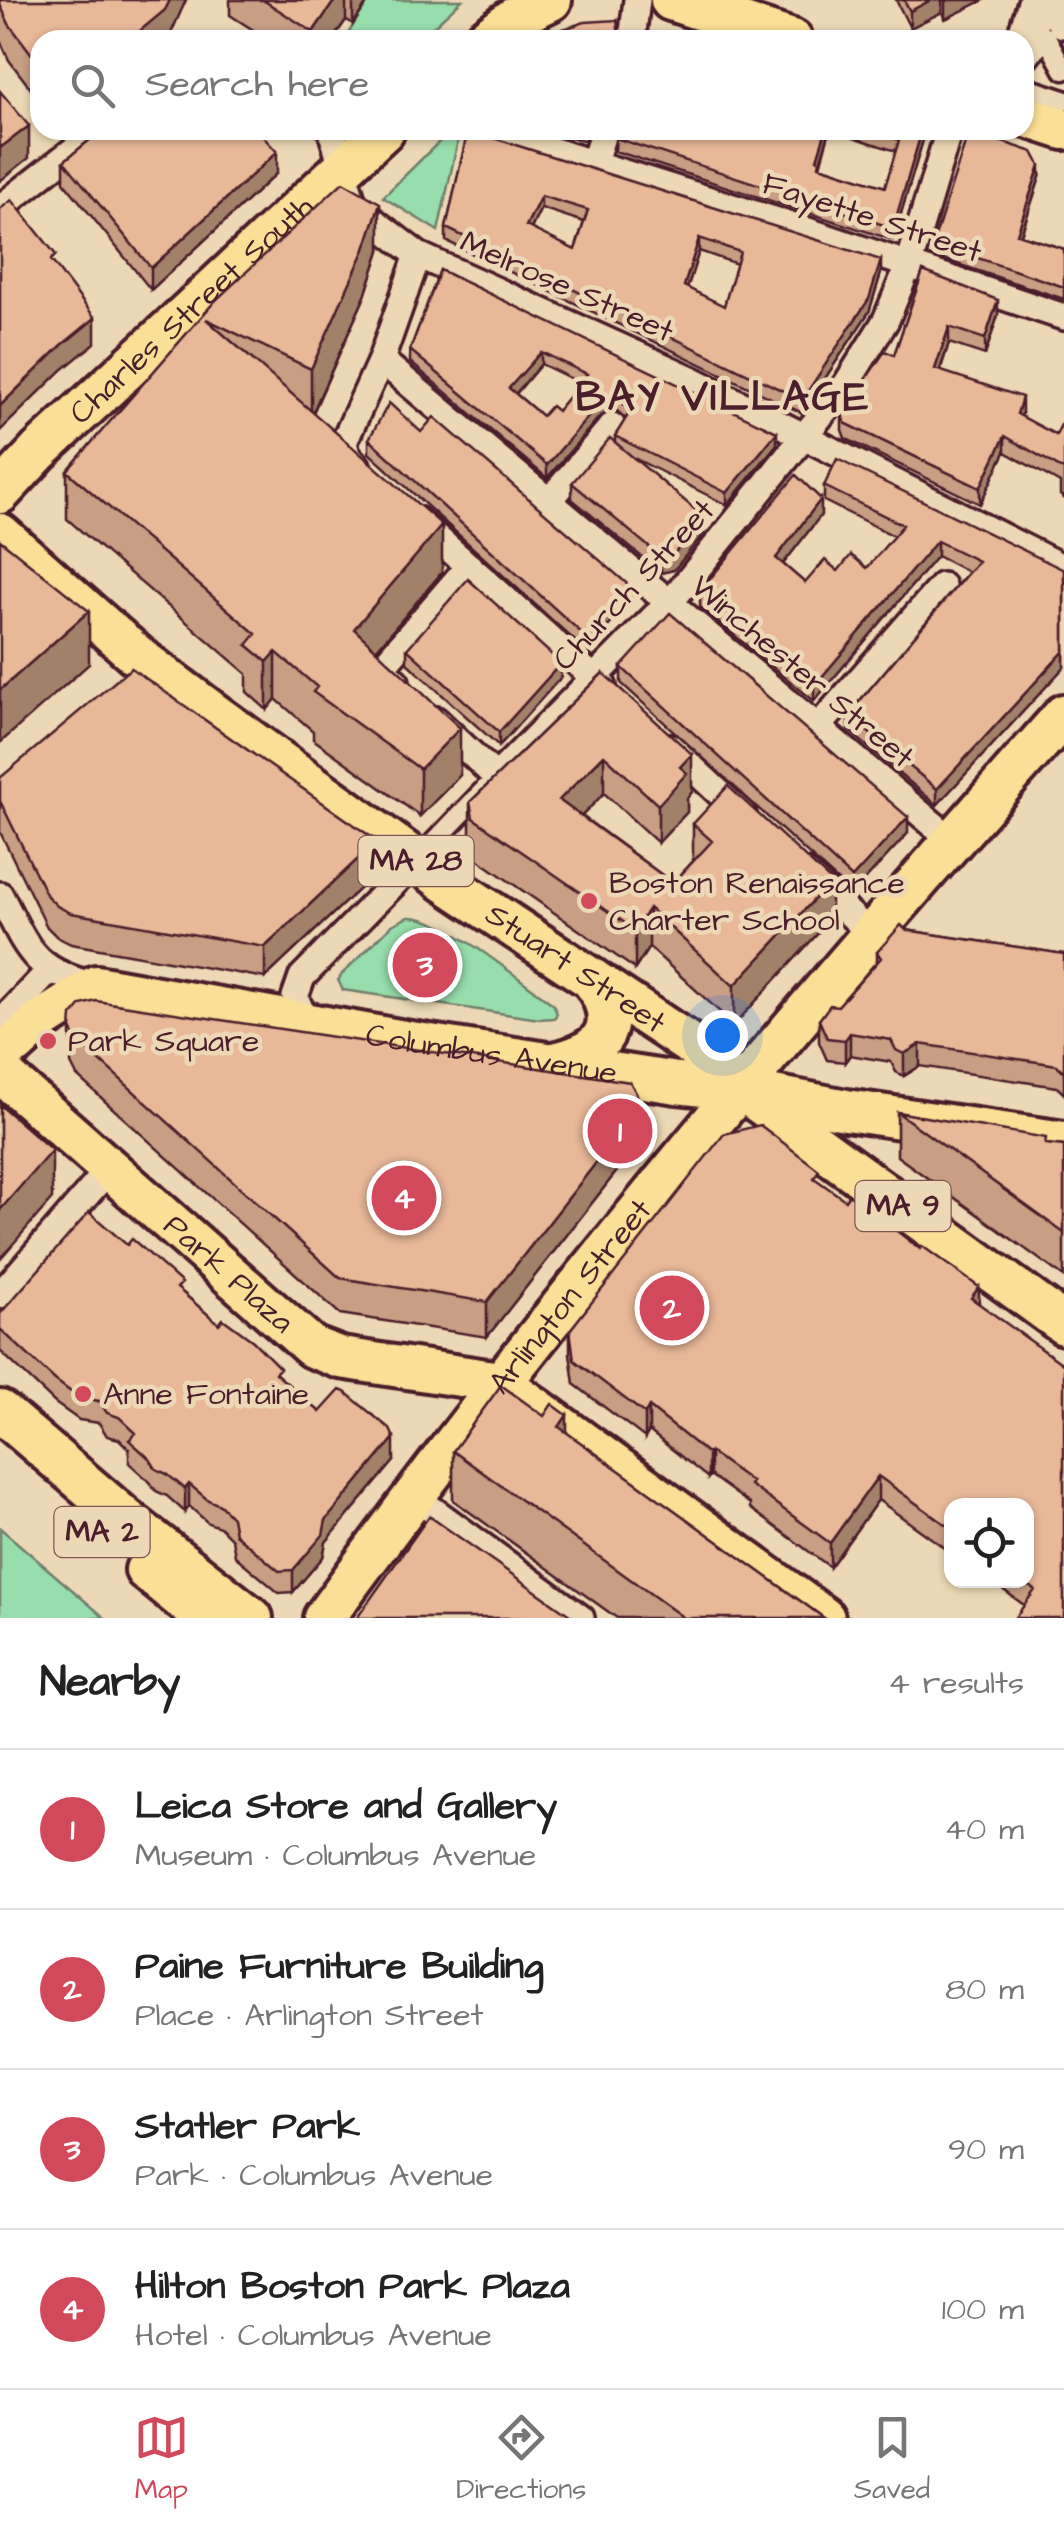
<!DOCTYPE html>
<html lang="en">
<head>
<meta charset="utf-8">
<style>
  :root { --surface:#fff; --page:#f6f6f6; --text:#222; --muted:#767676; --line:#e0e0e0; --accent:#d1495b }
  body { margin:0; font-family:"Architects Daughter",sans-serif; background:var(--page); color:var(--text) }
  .controls { position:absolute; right:30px; bottom:30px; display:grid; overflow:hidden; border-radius:20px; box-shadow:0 2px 8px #0004 }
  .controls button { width:90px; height:90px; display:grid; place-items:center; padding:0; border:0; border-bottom:2px solid var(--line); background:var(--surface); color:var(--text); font:50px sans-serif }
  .you { position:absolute; left:722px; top:1035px; width:35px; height:35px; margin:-25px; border:8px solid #fff; border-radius:50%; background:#1a73e8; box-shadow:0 0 0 15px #1a73e833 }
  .badge { display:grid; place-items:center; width:65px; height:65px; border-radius:50%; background:var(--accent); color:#fff; font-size:32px; font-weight:700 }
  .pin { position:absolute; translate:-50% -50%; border:5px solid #fff; box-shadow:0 2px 10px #0006 }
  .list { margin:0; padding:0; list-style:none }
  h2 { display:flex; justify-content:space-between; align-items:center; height:130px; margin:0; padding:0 40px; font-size:42px }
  h2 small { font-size:32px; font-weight:400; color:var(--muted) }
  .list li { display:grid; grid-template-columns:65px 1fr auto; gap:30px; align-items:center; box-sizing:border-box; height:160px; padding:0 40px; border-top:2px solid var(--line) }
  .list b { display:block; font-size:38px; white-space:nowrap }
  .list p { margin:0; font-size:32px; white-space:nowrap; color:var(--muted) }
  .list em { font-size:32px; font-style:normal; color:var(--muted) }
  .icon { flex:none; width:55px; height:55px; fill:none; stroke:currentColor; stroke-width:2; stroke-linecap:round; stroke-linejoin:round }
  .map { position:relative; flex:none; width:1064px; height:1618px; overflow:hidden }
  .search { position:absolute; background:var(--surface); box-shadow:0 2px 8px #0004; left:30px; right:30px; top:30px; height:110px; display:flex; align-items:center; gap:25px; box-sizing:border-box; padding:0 35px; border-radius:30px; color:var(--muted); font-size:38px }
  .sheet { height:770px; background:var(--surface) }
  nav { display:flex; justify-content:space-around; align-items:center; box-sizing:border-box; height:140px; border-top:2px solid var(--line); background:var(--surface); font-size:28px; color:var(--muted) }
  nav a { display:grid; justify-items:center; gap:5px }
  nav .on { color:var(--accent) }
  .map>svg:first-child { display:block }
  .green { fill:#97deac; stroke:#707e6c; stroke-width:2.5 }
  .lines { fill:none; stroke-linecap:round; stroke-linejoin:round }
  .pedestrian-casing { stroke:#4a1f2b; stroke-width:25 }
  .minor-casing { stroke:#4a1f2b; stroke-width:32 }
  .secondary-casing { stroke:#4a1f2b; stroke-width:42 }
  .primary-casing { stroke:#4a1f2b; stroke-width:48 }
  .pedestrian { stroke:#ecd8b6; stroke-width:18 }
  .minor { stroke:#ecd8b6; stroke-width:25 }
  .secondary { stroke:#ecd8b6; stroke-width:35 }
  .primary { stroke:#fadf96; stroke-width:40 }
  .wall { fill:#c89e84; stroke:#4a1f2b; stroke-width:2.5; fill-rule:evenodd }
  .shaded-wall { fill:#a2816b; stroke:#4a1f2b; stroke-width:2.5 }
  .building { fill:#e8b899; stroke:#4a1f2b; stroke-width:2.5; fill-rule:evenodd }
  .poi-dot { fill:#d1495b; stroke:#ecd8b6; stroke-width:4 }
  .labels { text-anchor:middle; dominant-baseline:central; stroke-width:9; stroke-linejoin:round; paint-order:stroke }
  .shield { fill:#ecd8b6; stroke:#7b5655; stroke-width:2.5 }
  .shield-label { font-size:30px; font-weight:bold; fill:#4a1f2b }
  .street-label { font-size:32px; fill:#4a1f2b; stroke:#ecd8b6 }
  .poi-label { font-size:32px; fill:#4a1f2b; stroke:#ecd8b6; text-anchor:start }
  .district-label { font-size:42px; font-weight:bold; letter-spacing:2.5px; fill:#4a1f2b; stroke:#ecd8b6 }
</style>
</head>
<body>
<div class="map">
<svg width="1064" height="1618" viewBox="0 0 1064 1618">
  <rect width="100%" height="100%" fill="#ecd8b6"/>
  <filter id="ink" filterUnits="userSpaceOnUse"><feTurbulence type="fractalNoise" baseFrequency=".01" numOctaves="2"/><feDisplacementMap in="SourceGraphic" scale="20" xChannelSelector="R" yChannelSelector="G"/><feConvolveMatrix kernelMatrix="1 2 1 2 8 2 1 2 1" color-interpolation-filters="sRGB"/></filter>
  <g filter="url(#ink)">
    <!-- green -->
    <path class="green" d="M369,0H462L419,40H344Z
      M445,136L458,140L438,231L383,197Z
      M408,917C442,914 524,983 554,1005L557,1014L554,1018L539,1019L343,990L338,980L342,974L392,925Z
      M0,1528L105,1618H0Z"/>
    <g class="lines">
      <!-- pedestrian casing -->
      <g class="pedestrian-casing">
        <path id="pedestrian" d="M1024,64L1046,37L1064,70
          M1024,87L1064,100
          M416,861L486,788"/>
      </g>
      <!-- minor casing -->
      <g class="minor-casing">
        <path id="minor" d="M632,40L637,0
          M331,130L354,206L418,255L693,380L1064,568
          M487,130L790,225L1064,317
          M594,162L604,130
          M0,208L99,130
          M381,360L953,841
          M357,466L347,455L344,442L381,360L418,255
          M550,500L612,426
          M417,520L603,686
          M396,682L381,668L469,566
          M436,720L496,777L678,593L847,383L886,320L909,264L949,130
          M819,726L942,586
          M670,747L743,815
          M806,873L871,934
          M0,895C28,949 32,971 96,986
          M0,1023L50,970
          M308,1026L295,997L302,977L416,861
          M0,1295L110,1168
          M414,1496L581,1618"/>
      </g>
      <!-- secondary casing -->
      <g class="secondary-casing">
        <path id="secondary" d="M1054,0L1064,20
          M1024,41L1037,0"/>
      </g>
      <!-- primary casing -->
      <g class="primary-casing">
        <g id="primary">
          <path d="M671,0L792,40"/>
          <path d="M484,40L514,18L551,0"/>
          <path d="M1024,116L1064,129"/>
          <path id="s1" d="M0,493L39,451L384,130"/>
          <path id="s2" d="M0,534L141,659L217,716L446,882L700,1051L742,1090L1064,1324"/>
          <path id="s3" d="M0,1051L16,1044L41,1021L96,986L404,1041L677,1083L742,1090L846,1110L1064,1142"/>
          <path d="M554,1063C605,1052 624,1025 592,979"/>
          <path id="s4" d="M0,1072L312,1347L341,1358L500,1382L824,1618"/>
          <path d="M0,1411L126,1519L252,1618"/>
          <path d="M146,1570L205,1618"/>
          <path id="s5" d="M324,1618C552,1303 806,1006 1064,715"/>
        </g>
      </g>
      <!-- pedestrian -->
      <use href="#pedestrian" class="pedestrian"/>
      <!-- minor -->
      <use href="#minor" class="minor"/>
      <!-- secondary -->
      <use href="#secondary" class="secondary"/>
      <!-- primary -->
      <use href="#primary" class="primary"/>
    </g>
    <!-- wall -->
    <path class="wall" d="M0,0L40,40V101L9,60L0,40Z
      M230,0H369L353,24L346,20L332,40H269L230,15Z
      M896,0H984L945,19L942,12L910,28Z
      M102,130H262L259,132L277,173L151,290L64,182V161Z
      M468,130L881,273L869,312L802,413L446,241V228ZM541,208L584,222L575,250L531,229ZM699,251L737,264L724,306L687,288Z
      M548,130H588L584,141Z
      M616,130H830L820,166L885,187L896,151L832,130H926L893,240L615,151Z
      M1040,177L1021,235L1064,249V299L933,256V243Z
      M380,250L365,296L313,413L442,572L376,650L460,775L420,816L313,739V731L276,699L267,710L247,692V674L67,519V471L216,300Z
      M440,270L777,444L727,505L634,458L704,533L674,570L661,573L572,499V483L615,442V436L626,419L616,410L600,416L547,478L410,362V350ZM541,364L580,383L557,411L542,416L516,394Z
      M923,271L998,315L985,355L949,343L940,371L1022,413L1021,416L1056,435L1064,419V498L1060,495V483L1005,452L980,504L845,438L842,430V414L894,355Z
      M421,432L631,601L586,651L369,453V439Z
      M824,486L1064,570V667L937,805L848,730V715L968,572L937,556L814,701L700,607V591L821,515L783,564L805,583L838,571L867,568L894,536L824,501Z
      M407,649L561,677L499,746L407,663Z
      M621,667L908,833L852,894L621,683Z
      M603,673L692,792L687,798V812L658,843L604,793L582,816L673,883L693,861V824L831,919L734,1025L649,947L635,969L473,856L470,841V802Z
      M0,778L377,872L265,978L71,944L57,937L47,927L0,832Z
      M906,930L1064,954V1094L1057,1087L920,1066L904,1076L896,1072L891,1062L850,1055L845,1062L827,1060L819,1042V1020L838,1006L877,963V952Z
      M71,1029L642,1139L487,1337L340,1314L77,1076L71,1064Z
      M897,1112L1046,1144L1064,1146V1277L897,1156Z
      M819,1182L979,1304L1064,1618L1024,1605L990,1580H1026L952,1506V1553L878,1500L830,1567L750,1508V1504L710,1475L708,1478L649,1431L645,1438L574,1384L570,1354V1330Z
      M182,1292L320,1412L394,1461L326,1542L323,1557L293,1592L279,1593L235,1556L232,1539L220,1527L208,1523L189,1506L185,1512L167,1496L156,1491L150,1482L129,1463V1449L119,1439L107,1436L99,1423L79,1420L55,1403L0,1351V1314Z
      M544,1416L567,1433L824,1618H617L453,1500V1451Z"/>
    <!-- shaded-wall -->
    <path class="shaded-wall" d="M170,0H186L168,40H129Z
      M335,0H346V20L332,40H313V32Z
      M353,0H369L353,24Z
      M931,0H942V12L910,28V11Z
      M949,0H984L945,19V2Z
      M29,126V158L0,181V148Z
      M826,130H830L820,162V173L817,159Z
      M922,130H926L893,240V228Z
      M277,152V173L151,290V268Z
      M1040,165V177L1017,246V234Z
      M541,196V208L526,239V226Z
      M380,203V250L365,296L311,416V369Z
      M699,238V251L684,299V286Z
      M881,260V273L869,312L802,413V400Z
      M998,300V315L985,355V339Z
      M95,318V343L62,370L0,431V406L62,345Z
      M949,327V343L935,384V369Z
      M541,352V364L509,401V388Z
      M1022,397V413L1017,430V414Z
      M616,398V410L600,416L547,478V465L600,403Z
      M777,432V444L727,505V493Z
      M1005,436V452L980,504V488Z
      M821,499V515L776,573V558Z
      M704,517V533L674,570L661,573V557Z
      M442,525V572L354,676V629Z
      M937,541V556L814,701V686Z
      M631,587V601L586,651V637Z
      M89,611V664L0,743V690Z
      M1064,651V667L937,805V789Z
      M276,652V699L267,710V662Z
      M561,663V677L499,746V732Z
      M460,728V775L420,816V769Z
      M692,754V792L687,798V812L658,843V805L680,767Z
      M604,755V793L559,839V800Z
      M908,817V833L852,894V878Z
      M377,841V872L265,978V947Z
      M831,881V919L734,1025V986Z
      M649,908V947L635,969V930Z
      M850,1033V1055L845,1062V1040Z
      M920,1044V1066L904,1076V1054Z
      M642,1104V1139L487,1337V1302Z
      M52,1150V1199L0,1259V1210Z
      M979,1287V1311L971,1298Z
      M649,1407V1431L645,1438V1414Z
      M567,1415V1464L559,1427Z
      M394,1438V1461L326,1542L323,1557L293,1592V1570L326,1520Z
      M710,1452V1475L708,1478V1454Z
      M878,1476V1500L830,1567V1543Z
      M189,1484V1506L185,1512V1489Z"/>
    <!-- building -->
    <path class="building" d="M0,0H170L165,10L129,40H40V65L9,24L0,4Z
      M263,0H335L313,32Z
      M904,0H931L910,11Z
      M617,20L619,36L618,40H542L560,30L585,22Z
      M0,91L29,126L0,148Z
      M102,130H257L277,152L151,268L64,161Z
      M468,130L881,260L869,299L802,400L446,228ZM541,196L588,210L575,250L526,226ZM699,238L740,252L724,306L684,286Z
      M616,130H826L817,159L820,161L819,166L885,187L899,140L870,130H922L893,228L615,138Z
      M969,131L1033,152L1040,165L1017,234L1064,249V287L933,243Z
      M343,182L380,203L365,249L311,369L206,319L442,525L354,629L460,728L420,769L313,692L317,687L276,652L267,662L247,645L256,634L67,471L216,300Z
      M12,200L56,255L51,260L95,318L62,345L0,406V209Z
      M440,270L777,432L727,493L615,436L628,415L627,407L616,398L600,403L547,465L410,350ZM541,352L587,374L557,411L551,406L542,416L509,388Z
      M923,271L998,300L985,339L949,327L935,369L1022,397L1017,414L1056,435L1064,419V470L1005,436L980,488L845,423L842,414L885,351L894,355Z
      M389,403L421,432L434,417L631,587L586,637L369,439Z
      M610,438L704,517L674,554L661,557L572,483Z
      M837,459L1064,570V651L937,789L848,715L978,561L937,541L814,686L700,591L796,475L821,499L776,558L805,583L825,560L838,571L851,555L867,568L903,525L824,486Z
      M0,540L89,611L0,690Z
      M468,579L561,663L499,732L407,649Z
      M670,613L908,817L852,878L621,667Z
      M131,668L377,841L265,947L71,913L57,906L47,896L0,801V778Z
      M603,673L692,754L680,767L687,773L658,805L604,755L559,800L673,883L712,841L693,824L728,786L831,881L734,986L649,908L635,930L473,818L470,802Z
      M901,925L906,930L1064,954V1072L1057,1065L920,1044L904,1054L896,1050L891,1040L850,1033L845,1040L827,1038L819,1020L830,1005L838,1006L881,958L877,952Z
      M96,1001L630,1082L642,1104L487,1302L340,1278L77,1040L71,1029L72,1016L81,1005Z
      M0,1105L52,1150L0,1210Z
      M897,1112L1046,1138L1045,1144L1064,1146V1233Z
      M760,1125L819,1170L814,1178L845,1200L849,1194L920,1249L922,1246L979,1287L971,1298L1064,1365V1618H1015L1035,1590L1022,1580H1026V1506H952V1529L878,1476L830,1543L750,1485L752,1482L710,1452L708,1454L649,1407L645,1414L574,1360L570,1330L724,1134Z
      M89,1212L127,1245L132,1239L139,1245L182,1283L177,1288L219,1324L223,1319L253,1341L280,1368L275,1373L320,1412L340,1390L345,1392L390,1429L394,1438L326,1520L323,1535L293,1570L279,1571L235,1534L232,1517L220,1505L208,1500L189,1484L185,1489L167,1474L156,1469L150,1459L129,1440L136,1433L119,1417L107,1413L99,1401L79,1398L55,1380L0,1329V1314Z
      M501,1385L544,1416L552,1404L567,1415L559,1427L824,1618H684L453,1451Z
      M429,1516L574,1618H357Z"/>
  </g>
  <!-- markers -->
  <g class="poi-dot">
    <circle cx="589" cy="901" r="10"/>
    <circle cx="48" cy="1041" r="10"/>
    <circle cx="83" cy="1394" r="10"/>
  </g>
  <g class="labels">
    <!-- shield labels -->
    <g class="shield">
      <rect x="358.5" y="836" width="115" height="50" rx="8"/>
      <rect x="855.5" y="1181" width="95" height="50" rx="8"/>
      <rect x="54.5" y="1507" width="95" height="50" rx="8"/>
    </g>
    <g class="shield-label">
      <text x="416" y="861">MA 28</text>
      <text x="903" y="1206">MA 9</text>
      <text x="102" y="1532">MA 2</text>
    </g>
    <!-- street labels -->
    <g class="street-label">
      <text transform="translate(872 218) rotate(18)">Fayette Street</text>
      <text transform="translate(567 287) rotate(24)">Melrose Street</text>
      <text stroke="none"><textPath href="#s1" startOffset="265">Charles Street South</textPath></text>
      <text transform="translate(634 585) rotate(-47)">Church Street</text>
      <text transform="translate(802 672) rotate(40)">Winchester Street</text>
      <text stroke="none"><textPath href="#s2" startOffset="722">Stuart Street</textPath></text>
      <text stroke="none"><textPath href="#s3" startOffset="518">Columbus Avenue</textPath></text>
      <text stroke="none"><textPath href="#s4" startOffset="305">Park Plaza</textPath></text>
      <text stroke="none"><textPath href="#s5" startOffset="405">Arlington Street</textPath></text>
    </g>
    <!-- poi labels -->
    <g class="poi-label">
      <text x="609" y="883">Boston Renaissance<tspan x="609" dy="37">Charter School</tspan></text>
      <text x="68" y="1041">Park Square</text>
      <text x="103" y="1394">Anne Fontaine</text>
    </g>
    <!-- district labels -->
    <g class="district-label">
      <text x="723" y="398">BAY VILLAGE</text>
    </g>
  </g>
</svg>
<div class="controls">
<button><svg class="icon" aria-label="locate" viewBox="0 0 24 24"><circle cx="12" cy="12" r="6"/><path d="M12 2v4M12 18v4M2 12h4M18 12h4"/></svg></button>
</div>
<div class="you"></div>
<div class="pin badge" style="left:620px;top:1131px">1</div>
<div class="pin badge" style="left:672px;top:1308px">2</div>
<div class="pin badge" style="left:425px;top:965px">3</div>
<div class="pin badge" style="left:404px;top:1198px">4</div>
<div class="search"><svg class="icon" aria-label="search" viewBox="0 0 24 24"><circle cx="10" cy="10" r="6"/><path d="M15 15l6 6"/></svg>Search here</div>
</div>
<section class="sheet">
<h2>Nearby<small>4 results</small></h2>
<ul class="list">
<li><span class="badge">1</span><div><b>Leica Store and Gallery</b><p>Museum · Columbus Avenue</p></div><em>40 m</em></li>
<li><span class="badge">2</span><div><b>Paine Furniture Building</b><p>Place · Arlington Street</p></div><em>80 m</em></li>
<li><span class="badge">3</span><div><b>Statler Park</b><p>Park · Columbus Avenue</p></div><em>90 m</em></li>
<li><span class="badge">4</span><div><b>Hilton Boston Park Plaza</b><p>Hotel · Columbus Avenue</p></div><em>100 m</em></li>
</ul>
</section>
<nav>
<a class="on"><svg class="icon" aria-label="map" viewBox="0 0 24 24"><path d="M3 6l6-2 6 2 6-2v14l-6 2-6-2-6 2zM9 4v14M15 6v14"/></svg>Map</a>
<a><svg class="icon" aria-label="directions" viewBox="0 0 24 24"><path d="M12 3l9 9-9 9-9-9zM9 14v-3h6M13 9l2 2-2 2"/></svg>Directions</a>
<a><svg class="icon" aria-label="saved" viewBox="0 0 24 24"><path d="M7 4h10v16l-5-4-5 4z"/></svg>Saved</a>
</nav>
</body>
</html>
